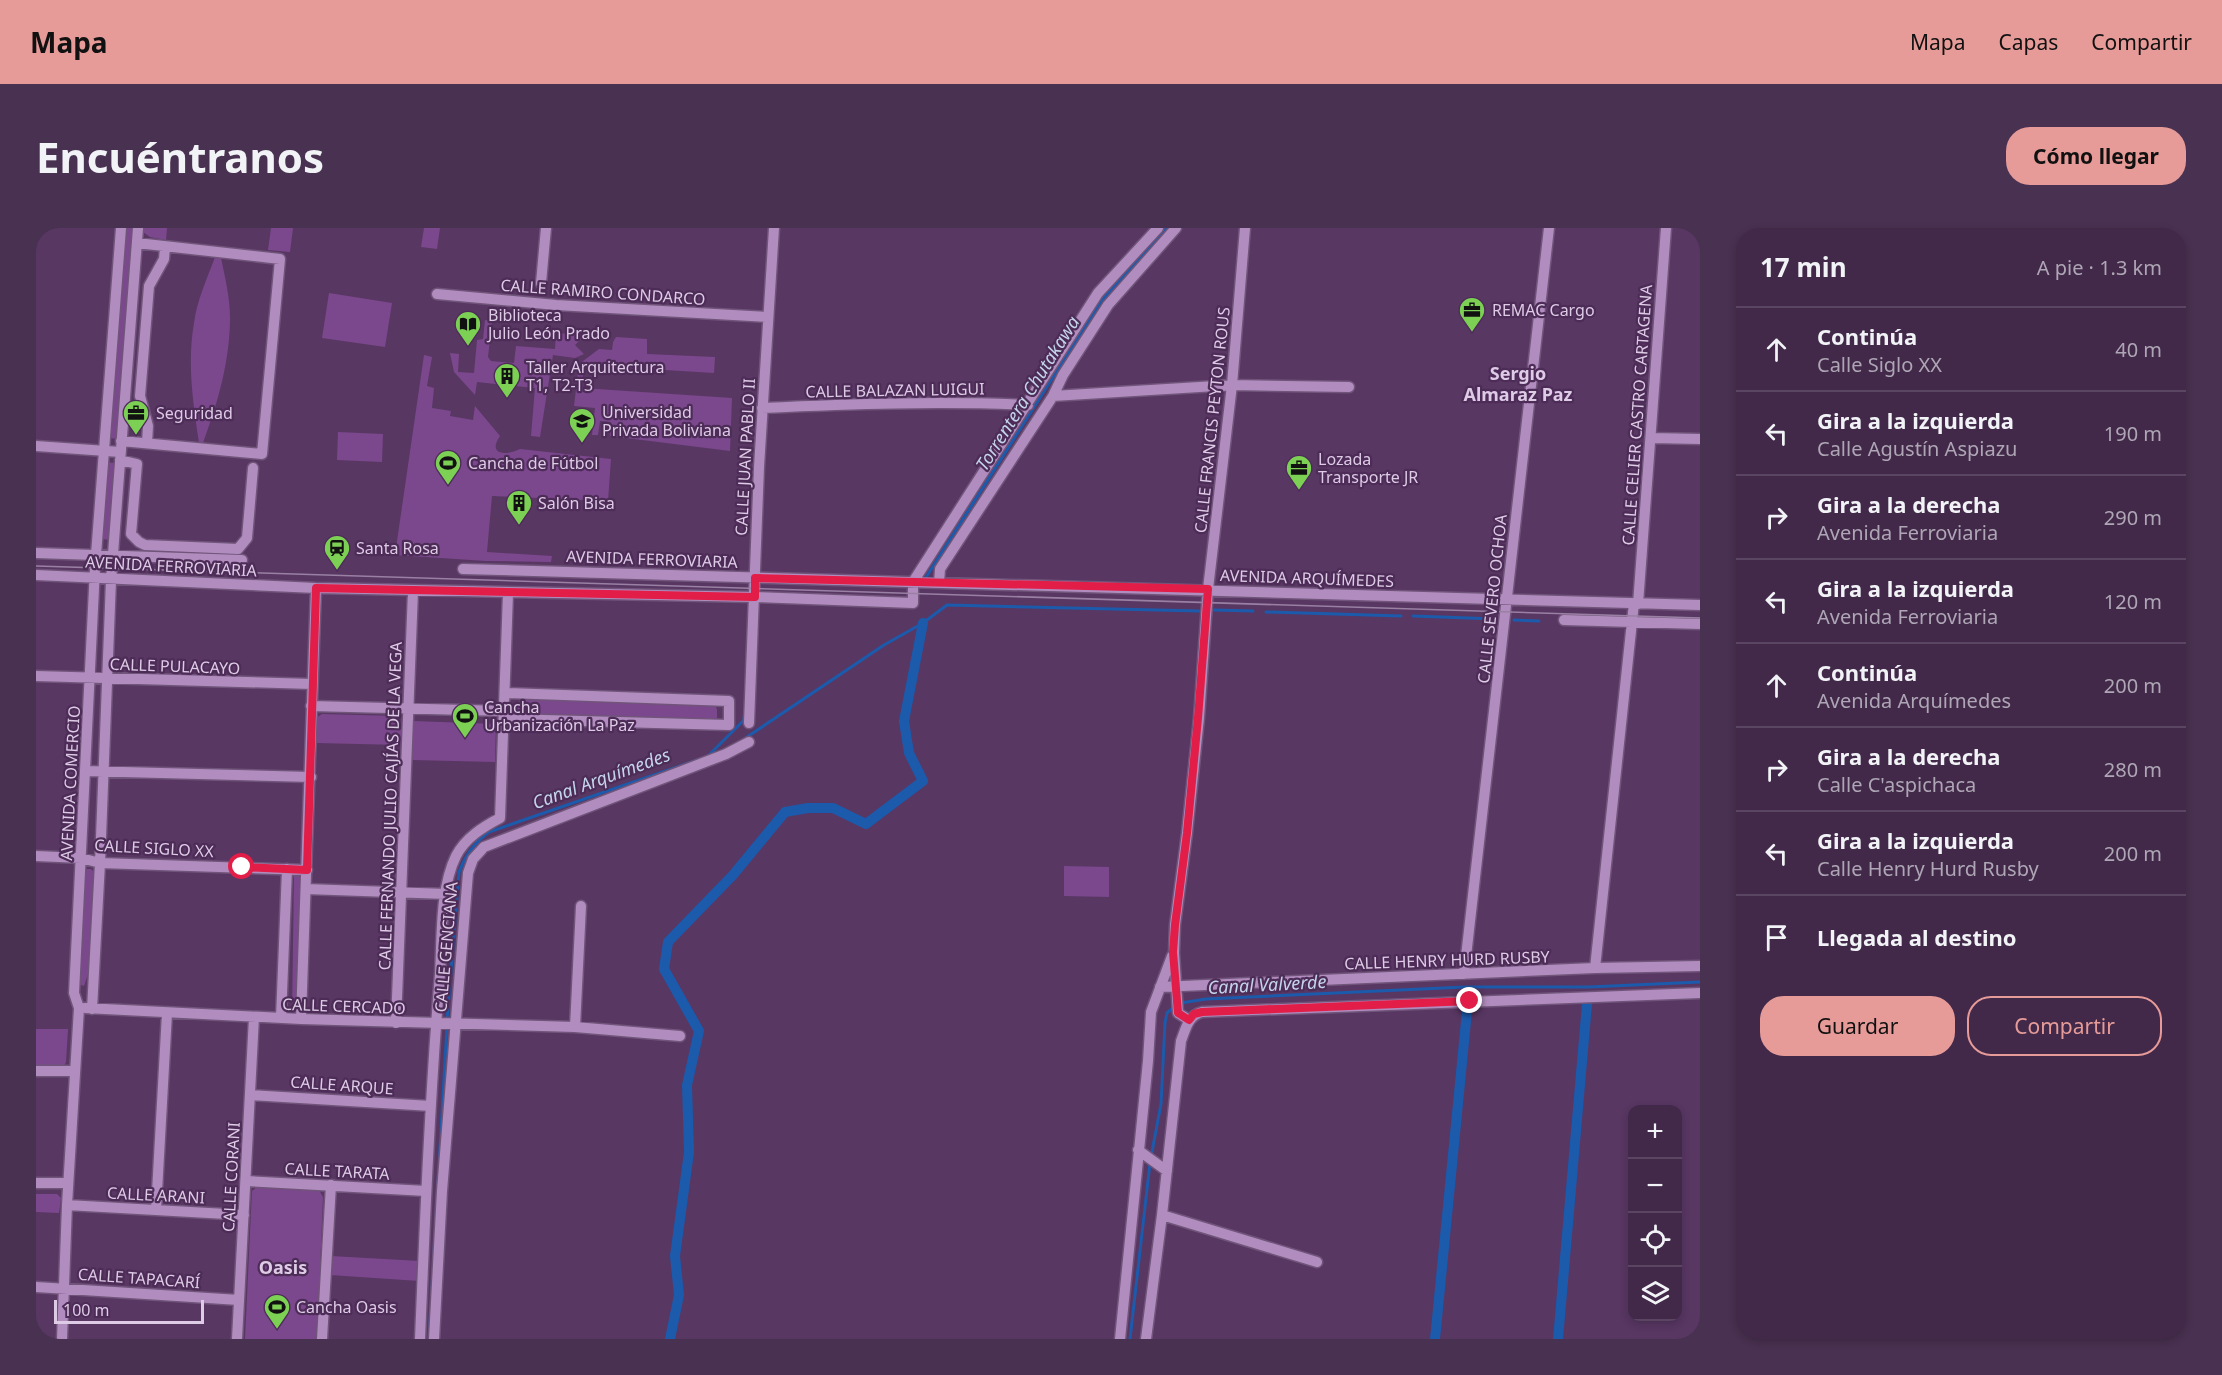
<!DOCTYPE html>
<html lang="es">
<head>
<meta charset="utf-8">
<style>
  :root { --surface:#42294a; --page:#493151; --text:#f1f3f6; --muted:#aea6b5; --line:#5a4562; --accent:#e69b98 }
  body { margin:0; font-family:"Noto Sans",sans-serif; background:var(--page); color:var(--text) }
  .controls { position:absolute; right:18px; bottom:18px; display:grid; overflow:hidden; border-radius:12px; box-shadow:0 3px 9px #0003 }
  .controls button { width:54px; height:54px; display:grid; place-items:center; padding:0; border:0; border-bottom:2px solid var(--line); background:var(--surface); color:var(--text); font:30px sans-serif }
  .scale { position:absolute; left:18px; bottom:15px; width:150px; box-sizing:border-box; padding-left:6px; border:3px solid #decbe6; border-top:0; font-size:16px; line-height:21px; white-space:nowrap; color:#decbe6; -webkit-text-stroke:4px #4d2c58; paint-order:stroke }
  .stop { position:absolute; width:18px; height:18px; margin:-14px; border:4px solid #e11d48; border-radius:50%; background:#fff }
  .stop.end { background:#e11d48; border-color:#fff; box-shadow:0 2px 6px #0008 }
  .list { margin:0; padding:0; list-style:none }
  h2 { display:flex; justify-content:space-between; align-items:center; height:78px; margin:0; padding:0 24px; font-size:26px }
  h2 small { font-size:20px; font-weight:400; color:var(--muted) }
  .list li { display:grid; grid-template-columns:39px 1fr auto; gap:18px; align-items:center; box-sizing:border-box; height:84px; padding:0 24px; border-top:2px solid var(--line) }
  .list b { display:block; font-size:22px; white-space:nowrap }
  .list p { margin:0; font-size:20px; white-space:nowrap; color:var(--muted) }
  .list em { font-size:20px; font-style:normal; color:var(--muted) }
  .actions { display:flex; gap:12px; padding:18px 24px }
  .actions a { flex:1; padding:14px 0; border:2px solid var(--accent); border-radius:24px; text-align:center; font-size:21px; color:var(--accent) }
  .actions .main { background:var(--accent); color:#111 }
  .icon { flex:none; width:33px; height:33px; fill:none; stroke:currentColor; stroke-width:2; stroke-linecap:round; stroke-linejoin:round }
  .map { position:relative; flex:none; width:1664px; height:1111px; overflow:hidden; border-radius:24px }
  header { display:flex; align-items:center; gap:36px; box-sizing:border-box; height:84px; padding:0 30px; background:var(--accent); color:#111 }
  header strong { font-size:28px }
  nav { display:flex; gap:33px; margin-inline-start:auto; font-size:21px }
  .intro { display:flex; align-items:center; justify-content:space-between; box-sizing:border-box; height:144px; padding:0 36px }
  h1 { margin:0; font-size:42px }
  .button { padding:15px 27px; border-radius:24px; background:var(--accent); color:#111; font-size:21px; font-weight:700 }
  main { display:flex; gap:36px; padding:0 36px }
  aside { flex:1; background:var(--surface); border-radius:24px; box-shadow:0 3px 9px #0003 }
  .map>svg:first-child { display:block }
  .green { fill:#7b488d }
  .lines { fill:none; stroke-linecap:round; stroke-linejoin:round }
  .stream { stroke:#1c5aac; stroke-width:3 }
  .canal { stroke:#1c5aac; stroke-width:10 }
  .minor-casing { stroke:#70547a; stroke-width:13 }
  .minor { stroke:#b18cbe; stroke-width:10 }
  .tram { stroke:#9a80a3; stroke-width:1.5 }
  .route { stroke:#e11d48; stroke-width:8 }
  .labels { text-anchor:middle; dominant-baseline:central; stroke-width:4.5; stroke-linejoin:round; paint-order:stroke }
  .street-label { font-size:16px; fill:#decbe6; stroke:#4d2c58 }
  .poi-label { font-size:16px; fill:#decbe6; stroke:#4d2c58; text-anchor:start }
  .neighbourhood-label { font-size:18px; font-weight:bold; fill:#decbe6; stroke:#4d2c58 }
  .water-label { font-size:18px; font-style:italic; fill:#c4d4ea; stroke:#4d2c58 }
</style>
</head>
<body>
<header>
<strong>Mapa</strong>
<nav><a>Mapa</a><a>Capas</a><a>Compartir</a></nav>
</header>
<div class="intro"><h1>Encuéntranos</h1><a class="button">Cómo llegar</a></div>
<main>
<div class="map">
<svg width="1664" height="1111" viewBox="0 0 1664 1111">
  <rect width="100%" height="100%" fill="#583763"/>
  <!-- green -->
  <path class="green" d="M89,0H97L81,211L73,210Z
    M107,0H131L130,12L114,9L107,4Z
    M235,0H257L254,24L232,22Z
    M388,0H404L401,21L385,19Z
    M179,29L185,30C189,49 194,70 194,89C194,133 182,174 167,215H163C157,175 151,135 158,95C161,72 171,51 179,29Z
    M293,65L356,75L349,119L286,110Z
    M449,92L456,93L452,129L455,133L478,135L480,118L519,121L520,105L549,107L539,117L548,126L539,130L517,127L504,209L495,208L499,160L441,154L439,167L418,144L414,125L423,126L422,144L438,145L441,112L447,111Z
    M580,109L611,111V126L679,129L678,145L548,137L546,160L696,170L694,223L574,208L575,194L564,193L562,207H556L559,180L538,178L543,136L563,121L576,122L577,114Z
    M388,127L396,129L391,158L398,160L396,180L415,183L414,188L437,192L439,178L464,208C451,227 470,228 484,221L575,231L572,273L456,268L451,324L516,328L515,334L450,333L359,327Z
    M302,204L347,206L346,234L301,232Z
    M71,234L79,235L74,312L66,311Z
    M486,471L679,478L681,481V490L677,493L486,488L482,486L480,480L481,475Z
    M286,486L361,488L366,495L365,517L280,515V490Z
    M377,493L460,496L459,534L376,532Z
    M1028,638L1073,639V669L1028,668Z
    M51,641H55L59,645L54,740L48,758L42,756L49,645Z
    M258,646H264L261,787H256Z
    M0,801H32L30,834L28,838H0Z
    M222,958L283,962L287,969L281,1111H209L216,963Z
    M0,966H21L25,970L23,985L0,984Z
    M295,1028L384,1033L383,1053L294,1047Z"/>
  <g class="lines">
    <!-- stream -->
    <path class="stream" d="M889,351L1066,72L1131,0
      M1178,382L1217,383
      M1230,384L1365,388
      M1377,388L1460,391
      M1478,392L1503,393
      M708,511L848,417L887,395L911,377L1164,383
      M673,527L708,492V489
      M1145,775L1170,771L1429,759H1553L1664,754
      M411,792L423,644C430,627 438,615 453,604L664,531
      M1115,929L1125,876L1129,795L1131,785L1139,778
      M393,1111L411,798
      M1094,1111L1114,935"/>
    <!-- canal -->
    <path class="canal" d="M634,1111L643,1067L639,1028L653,924L651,857L663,803L628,741L632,714L697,647L749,584L772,580H797L830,596L887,553L873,525L868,493L887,395
      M1399,1111L1431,783
      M1522,1111L1551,776"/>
    <!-- minor casing -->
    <g class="minor-casing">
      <path id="minor" d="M505,55L510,0
        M401,66L520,77L731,89
        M1017,168L1196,157L1313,159
        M726,180C815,176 903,173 992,177
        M1615,210L1664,211
        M85,213L226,226L244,31L101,15
        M111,215L112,198L104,168L113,58L128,31L129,19
        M0,218L84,224
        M84,232L101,236L95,306L103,314L109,317L202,321L211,310L217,240
        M0,325L206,332
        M427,341L1664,377
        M0,347L280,360L719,369L877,375V354L1062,65L1122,0
        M903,355L904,341L1017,168L1027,147L1072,77L1140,0
        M1602,376L1630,0
        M1528,392L1664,396
        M0,448L276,456
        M275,478L469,483
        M468,491L693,497V473L469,465
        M713,495L723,239L738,0
        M49,543L275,549
        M0,628L45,630L64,635L271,642
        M270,661L410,666
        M1559,740L1598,375
        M1428,746L1513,0
        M1124,759L1559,740L1664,738
        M49,780L265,791L539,799L644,808
        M56,781L64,635L75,352L102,0
        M245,790L251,641
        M265,791L280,360
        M1153,792L1142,785L1138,725L1139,697L1151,605L1163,490L1172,361L1196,157L1209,0
        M360,795L377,363
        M539,799L545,678
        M0,843H39
        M214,867L395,878
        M1102,922L1131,943
        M210,953L390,963
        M0,955H32
        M31,977L208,987
        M120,982L131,785
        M1126,987L1281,1034
        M0,1059L203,1072
        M26,1111L31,977L43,780L38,765L59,340L85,0
        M201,1111L218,789
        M286,1111L295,957
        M384,1111C389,989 394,867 404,746C406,710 404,660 420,628C429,610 447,599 464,590L472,365
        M398,1111L406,963L432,645L437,631L448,619L690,526L713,514
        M1084,1111L1112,833L1115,784L1136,728
        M1110,1111L1126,987L1145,813C1150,800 1152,788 1166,784L1664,765"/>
    </g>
    <!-- minor -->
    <use href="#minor" class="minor"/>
    <!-- tram -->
    <path class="tram" d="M0,338L1664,390"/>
  </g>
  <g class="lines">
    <!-- route -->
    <path class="route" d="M206,639L271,642L280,360L719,369V350L1172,361L1162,490L1151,605L1139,697L1137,724L1142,785L1153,792L1158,786L1166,784L1434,773"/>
  </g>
  <!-- icons -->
  <defs>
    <g id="office-pin" transform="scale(1.35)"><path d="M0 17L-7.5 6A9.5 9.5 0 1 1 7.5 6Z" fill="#7cd154" stroke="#4d2c58"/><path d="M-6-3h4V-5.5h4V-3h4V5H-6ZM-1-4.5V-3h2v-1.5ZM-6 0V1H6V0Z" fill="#111"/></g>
    <g id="library-pin" transform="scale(1.35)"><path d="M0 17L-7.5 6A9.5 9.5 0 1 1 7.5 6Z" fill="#7cd154" stroke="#4d2c58"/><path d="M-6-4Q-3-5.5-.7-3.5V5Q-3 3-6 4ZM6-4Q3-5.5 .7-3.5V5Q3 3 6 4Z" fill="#111"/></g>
    <g id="building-pin" transform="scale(1.35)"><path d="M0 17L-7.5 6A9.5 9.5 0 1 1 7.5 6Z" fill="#7cd154" stroke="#4d2c58"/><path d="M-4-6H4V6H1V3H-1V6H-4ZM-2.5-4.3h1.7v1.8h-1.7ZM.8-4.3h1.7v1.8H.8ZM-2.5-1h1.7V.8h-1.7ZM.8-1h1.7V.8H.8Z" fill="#111"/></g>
    <g id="university-pin" transform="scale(1.35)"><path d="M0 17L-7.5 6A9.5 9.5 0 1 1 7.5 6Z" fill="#7cd154" stroke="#4d2c58"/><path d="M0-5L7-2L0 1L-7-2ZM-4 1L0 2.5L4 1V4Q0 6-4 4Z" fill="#111"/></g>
    <g id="stadium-pin" transform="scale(1.35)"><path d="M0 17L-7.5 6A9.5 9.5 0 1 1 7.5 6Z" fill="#7cd154" stroke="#4d2c58"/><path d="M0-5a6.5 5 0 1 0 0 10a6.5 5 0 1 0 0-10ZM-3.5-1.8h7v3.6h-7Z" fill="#111"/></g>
    <g id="station-pin" transform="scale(1.35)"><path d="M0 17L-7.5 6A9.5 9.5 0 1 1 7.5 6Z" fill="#7cd154" stroke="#4d2c58"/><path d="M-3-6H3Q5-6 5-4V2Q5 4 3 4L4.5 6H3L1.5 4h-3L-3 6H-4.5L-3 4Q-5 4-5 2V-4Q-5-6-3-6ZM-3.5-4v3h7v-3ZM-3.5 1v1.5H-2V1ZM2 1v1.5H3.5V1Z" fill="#111"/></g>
  </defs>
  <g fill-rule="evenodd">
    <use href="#office-pin" x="1436" y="82"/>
    <use href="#library-pin" x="432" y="96"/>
    <use href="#building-pin" x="471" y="148"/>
    <use href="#office-pin" x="100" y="185"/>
    <use href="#university-pin" x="546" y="193"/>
    <use href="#stadium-pin" x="412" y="235"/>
    <use href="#office-pin" x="1263" y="240"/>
    <use href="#building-pin" x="483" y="275"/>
    <use href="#station-pin" x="301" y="320"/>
    <use href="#stadium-pin" x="429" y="488"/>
    <use href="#stadium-pin" x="241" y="1079"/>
  </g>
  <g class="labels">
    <!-- street labels -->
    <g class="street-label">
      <text transform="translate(567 64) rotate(4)">CALLE RAMIRO CONDARCO</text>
      <text transform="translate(859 162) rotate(-1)">CALLE BALAZAN LUIGUI</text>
      <text transform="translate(1601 187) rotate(-86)">CALLE CELIER CASTRO CARTAGENA</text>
      <text transform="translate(1176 192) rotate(-84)">CALLE FRANCIS PEYTON ROUS</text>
      <text transform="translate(709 229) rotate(-87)">CALLE JUAN PABLO II</text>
      <text transform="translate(616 331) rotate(2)">AVENIDA FERROVIARIA</text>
      <text transform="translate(135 338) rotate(3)">AVENIDA FERROVIARIA</text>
      <text transform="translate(1271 350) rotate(2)">AVENIDA ARQUÍMEDES</text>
      <text transform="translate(1456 371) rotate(-84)">CALLE SEVERO OCHOA</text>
      <text transform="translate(139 438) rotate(2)">CALLE PULACAYO</text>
      <text transform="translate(34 555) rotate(-87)">AVENIDA COMERCIO</text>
      <text transform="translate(354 578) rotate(-88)">CALLE FERNANDO JULIO CAJÍAS DE LA VEGA</text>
      <text transform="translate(118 620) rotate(3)">CALLE SIGLO XX</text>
      <text transform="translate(410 719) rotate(-85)">CALLE GENCIANA</text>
      <text transform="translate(1411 732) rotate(-2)">CALLE HENRY HURD RUSBY</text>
      <text transform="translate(308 778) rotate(2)">CALLE CERCADO</text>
      <text transform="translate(306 857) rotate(4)">CALLE ARQUE</text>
      <text transform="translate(301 943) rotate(3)">CALLE TARATA</text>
      <text transform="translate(195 949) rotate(-87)">CALLE CORANI</text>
      <text transform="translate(120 967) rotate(3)">CALLE ARANI</text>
      <text transform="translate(103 1050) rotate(4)">CALLE TAPACARÍ</text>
    </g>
    <!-- poi labels -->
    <g class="poi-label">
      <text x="1456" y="82">REMAC Cargo</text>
      <text x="452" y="87">Biblioteca<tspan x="452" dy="18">Julio León Prado</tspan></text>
      <text x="490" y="139">Taller Arquitectura<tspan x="490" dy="18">T1, T2-T3</tspan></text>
      <text x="566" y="184">Universidad<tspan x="566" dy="18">Privada Boliviana</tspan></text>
      <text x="120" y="185">Seguridad</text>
      <text x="1282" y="231">Lozada<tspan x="1282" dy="18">Transporte JR</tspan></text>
      <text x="432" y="235">Cancha de Fútbol</text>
      <text x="502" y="275">Salón Bisa</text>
      <text x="320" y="320">Santa Rosa</text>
      <text x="448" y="479">Cancha<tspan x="448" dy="18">Urbanización La Paz</tspan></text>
      <text x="260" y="1079">Cancha Oasis</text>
    </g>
    <!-- neighbourhood labels -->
    <g class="neighbourhood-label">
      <text x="1482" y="145">Sergio<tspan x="1482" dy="21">Almaraz Paz</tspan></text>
      <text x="247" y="1039">Oasis</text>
    </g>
    <!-- water labels -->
    <g class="water-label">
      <text transform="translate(991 165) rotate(-58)">Torrentera Chutakawa</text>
      <text transform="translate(565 550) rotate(-20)">Canal Arquímedes</text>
      <text transform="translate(1231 756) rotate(-3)">Canal Valverde</text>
    </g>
  </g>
</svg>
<div class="controls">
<button>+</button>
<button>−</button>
<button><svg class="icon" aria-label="locate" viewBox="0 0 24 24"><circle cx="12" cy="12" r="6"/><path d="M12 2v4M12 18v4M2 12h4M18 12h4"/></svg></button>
<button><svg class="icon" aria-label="layers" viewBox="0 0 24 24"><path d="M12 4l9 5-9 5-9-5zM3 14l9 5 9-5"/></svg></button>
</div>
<div class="scale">100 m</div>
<div class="stop" style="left:206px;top:639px"></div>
<div class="stop end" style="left:1434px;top:773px"></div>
</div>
<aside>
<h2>17 min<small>A pie · 1.3 km</small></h2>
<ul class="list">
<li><svg class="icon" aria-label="ahead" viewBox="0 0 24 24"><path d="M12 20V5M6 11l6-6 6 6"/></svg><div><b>Continúa</b><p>Calle Siglo XX</p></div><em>40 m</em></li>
<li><svg class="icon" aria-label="left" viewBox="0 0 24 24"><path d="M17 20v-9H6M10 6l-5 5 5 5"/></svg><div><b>Gira a la izquierda</b><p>Calle Agustín Aspiazu</p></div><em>190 m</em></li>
<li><svg class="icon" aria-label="right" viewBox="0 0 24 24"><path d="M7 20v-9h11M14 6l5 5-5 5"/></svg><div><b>Gira a la derecha</b><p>Avenida Ferroviaria</p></div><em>290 m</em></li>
<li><svg class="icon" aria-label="left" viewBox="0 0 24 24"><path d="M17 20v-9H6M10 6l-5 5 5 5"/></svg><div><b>Gira a la izquierda</b><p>Avenida Ferroviaria</p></div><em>120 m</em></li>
<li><svg class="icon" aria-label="ahead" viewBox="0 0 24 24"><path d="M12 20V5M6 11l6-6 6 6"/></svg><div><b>Continúa</b><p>Avenida Arquímedes</p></div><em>200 m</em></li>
<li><svg class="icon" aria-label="right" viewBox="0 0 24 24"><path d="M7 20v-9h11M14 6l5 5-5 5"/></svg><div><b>Gira a la derecha</b><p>Calle C'aspichaca</p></div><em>280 m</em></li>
<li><svg class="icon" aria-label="left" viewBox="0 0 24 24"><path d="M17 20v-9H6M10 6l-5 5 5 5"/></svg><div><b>Gira a la izquierda</b><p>Calle Henry Hurd Rusby</p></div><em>200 m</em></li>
<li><svg class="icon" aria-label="arrive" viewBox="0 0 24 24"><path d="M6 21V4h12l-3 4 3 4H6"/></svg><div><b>Llegada al destino</b></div></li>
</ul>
<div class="actions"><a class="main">Guardar</a><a>Compartir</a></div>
</aside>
</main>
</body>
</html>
